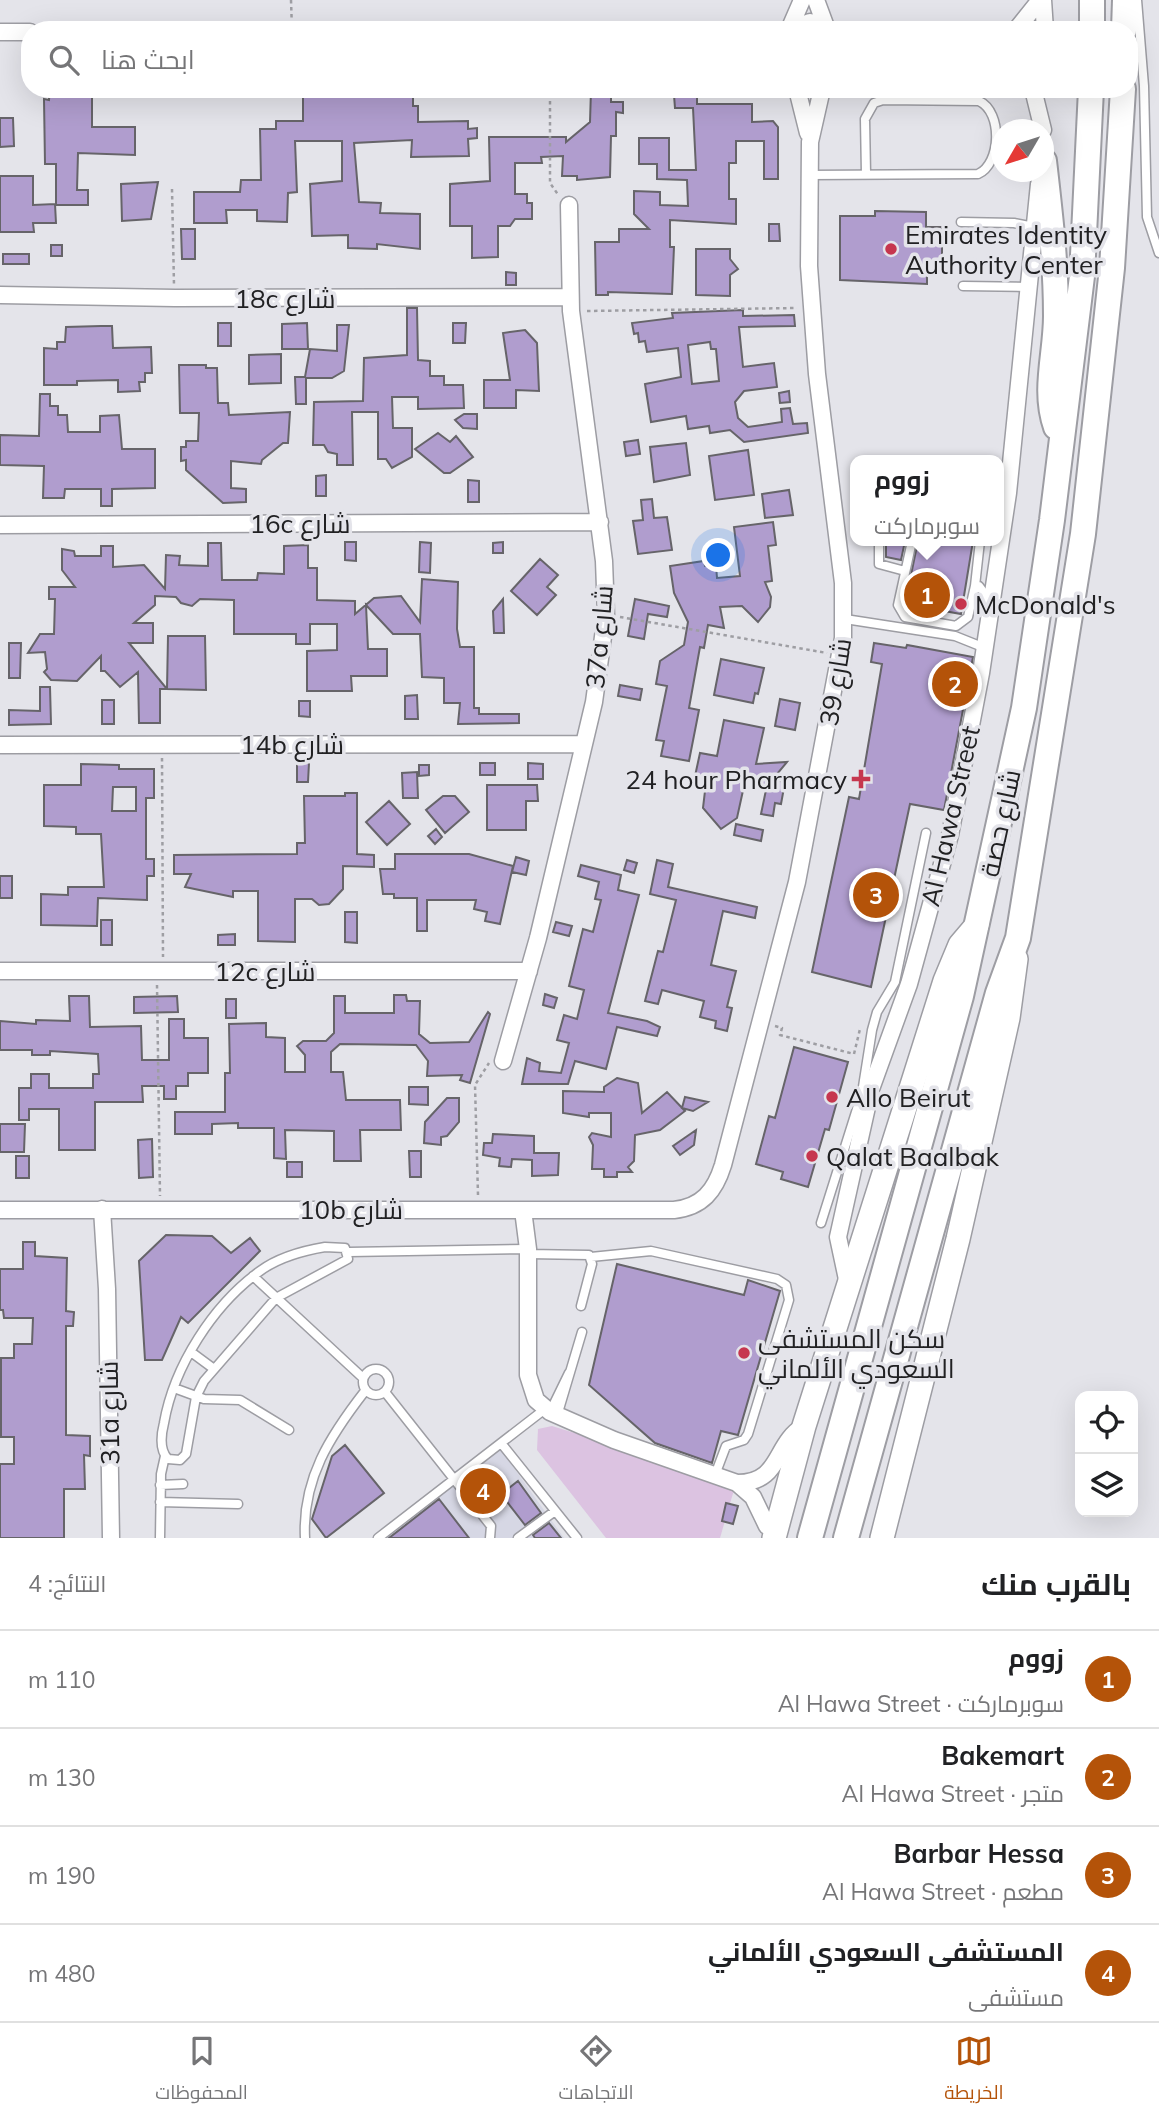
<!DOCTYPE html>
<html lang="ar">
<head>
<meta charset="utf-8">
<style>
  :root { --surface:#fff; --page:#f2f2f2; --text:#202124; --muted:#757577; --line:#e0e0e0; --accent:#b45309 }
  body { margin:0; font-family:Mulish,Cairo,sans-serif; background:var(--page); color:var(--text); direction:rtl }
  .controls { position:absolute; right:21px; bottom:21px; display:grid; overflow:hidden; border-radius:14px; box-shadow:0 7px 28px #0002 }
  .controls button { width:63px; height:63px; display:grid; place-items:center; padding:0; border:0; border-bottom:2px solid var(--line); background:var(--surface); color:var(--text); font:35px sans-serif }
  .compass { position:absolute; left:991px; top:119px; width:63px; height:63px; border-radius:50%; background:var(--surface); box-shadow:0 7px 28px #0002; rotate:231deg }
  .you { position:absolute; left:719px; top:556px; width:24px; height:24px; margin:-18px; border:5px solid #fff; border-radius:50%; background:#1a73e8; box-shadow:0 0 0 10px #1a73e833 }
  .badge { display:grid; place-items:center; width:46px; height:46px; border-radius:50%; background:var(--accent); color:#fff; font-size:23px; font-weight:700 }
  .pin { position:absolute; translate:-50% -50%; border:4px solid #fff; box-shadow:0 2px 7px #0006 }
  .popup { position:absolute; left:850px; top:455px; width:154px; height:91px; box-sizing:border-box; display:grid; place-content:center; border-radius:14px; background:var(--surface); filter:drop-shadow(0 2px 5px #0005); font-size:23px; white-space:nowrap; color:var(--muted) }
  .popup b { font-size:26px; color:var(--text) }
  .popup::after { content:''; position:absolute; left:50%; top:100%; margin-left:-14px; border:14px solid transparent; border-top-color:var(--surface) }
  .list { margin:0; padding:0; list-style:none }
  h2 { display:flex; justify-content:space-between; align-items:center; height:91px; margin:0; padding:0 28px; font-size:30px }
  h2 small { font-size:23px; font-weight:400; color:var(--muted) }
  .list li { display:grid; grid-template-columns:46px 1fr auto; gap:21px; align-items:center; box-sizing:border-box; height:98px; padding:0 28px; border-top:2px solid var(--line) }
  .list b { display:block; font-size:26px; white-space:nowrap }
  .list p { margin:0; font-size:23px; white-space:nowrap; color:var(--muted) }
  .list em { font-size:23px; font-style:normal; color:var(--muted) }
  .icon { flex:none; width:38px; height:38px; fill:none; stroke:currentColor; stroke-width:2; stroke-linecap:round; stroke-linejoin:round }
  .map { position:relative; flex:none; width:1159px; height:1538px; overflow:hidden; direction:ltr }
  .search { position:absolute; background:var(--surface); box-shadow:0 7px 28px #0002; left:21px; right:21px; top:21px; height:77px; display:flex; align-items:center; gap:18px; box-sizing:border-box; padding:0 24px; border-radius:28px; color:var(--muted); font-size:26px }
  .sheet { height:483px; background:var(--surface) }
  nav { display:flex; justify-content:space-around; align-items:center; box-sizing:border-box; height:98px; border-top:2px solid var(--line); background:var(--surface); font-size:19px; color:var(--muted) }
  nav a { display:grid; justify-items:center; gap:4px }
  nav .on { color:var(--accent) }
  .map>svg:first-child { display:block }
  .built { fill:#d6d7e4 }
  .green { fill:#dcc3e1 }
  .building { fill:#b09dce; stroke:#666469; stroke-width:2; fill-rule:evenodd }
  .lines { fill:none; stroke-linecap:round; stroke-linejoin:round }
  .service-casing { stroke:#9d9da3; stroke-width:11 }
  .minor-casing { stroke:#9d9da3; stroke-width:19 }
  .secondary-casing { stroke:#9d9da3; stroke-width:26 }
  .primary-casing { stroke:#9d9da3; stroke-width:28 }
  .path { stroke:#9e9ea3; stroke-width:2.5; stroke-dasharray:3.5 3.5; stroke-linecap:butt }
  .service { stroke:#fff; stroke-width:8 }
  .minor { stroke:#fff; stroke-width:16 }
  .secondary { stroke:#fff; stroke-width:23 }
  .primary { stroke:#fff; stroke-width:24 }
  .poi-dot { fill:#c6364e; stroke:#e4e4ea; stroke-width:2.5 }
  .labels { text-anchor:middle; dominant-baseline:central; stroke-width:7; stroke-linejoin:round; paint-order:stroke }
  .poi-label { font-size:26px; fill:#212123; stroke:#e4e4ea; text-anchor:start }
  .street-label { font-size:26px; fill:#212123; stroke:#e4e4ea }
</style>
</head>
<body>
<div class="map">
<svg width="1159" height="1538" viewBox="0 0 1159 1538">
  <rect width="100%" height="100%" fill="#e4e4ea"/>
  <!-- built -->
  <path class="built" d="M496,1443L564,1538H374Z"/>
  <!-- green -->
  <path class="green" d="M552,1426L736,1483L720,1538H606L537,1450L538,1429Z"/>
  <!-- building -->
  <path class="building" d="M50,89H92V127H135V155L78,153L77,190H88V205H56V164H45L44,99L49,100Z
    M347,89L413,91V106H418V122L468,121V129L477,128V138L468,139L469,156L411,157L412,140L354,143L359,202L381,203L380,213L420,214V249L377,244V249L348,248V235L312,236L310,184L342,181V141H295L297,192L288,193L287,222L257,221V210H226L227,223H194V192H240L241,180H261L260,129H276V121H303V90Z
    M687,89H697V104H752V122L773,121L778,127V179H764V141H736V163H729V199H736V224L670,220V247H674L672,294L608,292V295H596L595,242H619V229H649L634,214V191L660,192V205L688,206L687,180L657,179V164H639V138H669V170H696L693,108H675L674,95H687Z
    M591,90H611V102H623V113L616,112V136H611L610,177L577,180V176H562L563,156L541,157L542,163H515V194H527V203H532V219H515L510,226H498V257L472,258V226H450V184L490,181L489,137H566V142L590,122Z
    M0,118H13L14,146L0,147Z
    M0,176H33V205L55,204L56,223H33L34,232H0Z
    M158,182L151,219L122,221L121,184Z
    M875,211L926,212V227H942V271H927V284L840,280V216H875Z
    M769,224H779L780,241H769Z
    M181,229H195V259H182Z
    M51,245H62V256H51Z
    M696,249H730V259L738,269L730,275V296L696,295Z
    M3,254H29V264H3Z
    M506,272L516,273V285H506Z
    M407,308H417L418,360L430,361V376H444V385H463L464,408L418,409V397H392L393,428H412V457L392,468L386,459H378V412H352L353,465H337V454L328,452L324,445H313L314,402L363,401L364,358L407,355Z
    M743,310V316L794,315L795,326L739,327L743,367L774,363L777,387L744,391L735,402L738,418L748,427L782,422L781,409L790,408L793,424L807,423L808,433L744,442L730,430L710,433L709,426L688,429L686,416L651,422L645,384L681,377L678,348L647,352L645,341L639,342L638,333L634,334L632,323L673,318L672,313ZM710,342L711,349H716L719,381L692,384L688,345Z
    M218,323H231V346H218Z
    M307,323L308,349H282V324Z
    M453,323H466L465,343H453Z
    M337,325H349L344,371L332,378H306V404H296L295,377H305L310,349L337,351Z
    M101,326H112L113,348L151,347L152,373H145V382H139L140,391L118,392V380L77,381V385H44V348L57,349V342H65L66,327Z
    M525,330L537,343L539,391L516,390V408H484V380H510L503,333Z
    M281,354V383L249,384V355Z
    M179,365H206V368H217L218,403H228L229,415L290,412L288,443H283L262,460L261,464L231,461V488L246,489V502L223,503L186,470V460L181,461V447H186V441H198L199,413H180Z
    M789,391L790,402L780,403L779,393Z
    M40,394H50V406H58V415H67L68,432H100V416L119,415L122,449H155V488L112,489V506H101V489H65L64,498H43L44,466L0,465V435L39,436Z
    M464,414H477V429L463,428L455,420Z
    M438,433L450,442L456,436L473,457L450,473H444L415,449Z
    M638,440L640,454L626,456L624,442Z
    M686,443L690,475L654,482L650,447Z
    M748,450L754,495L715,500L709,456Z
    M326,475V496H316V476Z
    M468,480L479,481V502H468Z
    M789,490L793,515L765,518L762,494Z
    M652,499L654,518L667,517L672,550L638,554L633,521L643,520L641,500Z
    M773,522L776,545L768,546L772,581L765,582L771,597L770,607L758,622L742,606L720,607L724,628L708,625L704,648L700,647L689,708L699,710L689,761L661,756L664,741L656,740L667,686L656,684L660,661L684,645L688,622L674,593L670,566L704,561L705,566L716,565L717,578L740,576L734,527Z
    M886,541H905L901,560L886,557Z
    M918,541H973L961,614L905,604Z
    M345,542H356V561L345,560Z
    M420,542L431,543L430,573L419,572Z
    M503,542V553H493V543Z
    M208,543H221L222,580H257L258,573L284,574V546L308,545V568H317V600L355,601V614L374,598L401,596L420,622L422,579L458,582L457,629L460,647H474V708H479V714H519V723L458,724L460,703H444V678L422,677L420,634H393L366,605L368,649H387V676H351L352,691H307V651L337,650V624H310V644H296V634H234V600L200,599L192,606L181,603L176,597L155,596V605L134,623H153V643H129L167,689H160V723H139L138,672L120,687L105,671H101V656L77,681L51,680L44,672L47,669L45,652L28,653L40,634H54L55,599H49V587H75L62,570V549L74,551L75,556H101V546H113V567L144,565L165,589L166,555L180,556L179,565L208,566Z
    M540,559L558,575L547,587L556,595L537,615L511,591Z
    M503,599L504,633H494L493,611Z
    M635,599L669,606L667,617L648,614L644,639L628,636Z
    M168,636H205L206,690L167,689Z
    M9,643H21L20,678H9Z
    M874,643L906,648L907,645L973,657L944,810L910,804L871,987L812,972L849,797L859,799L882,664L871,662Z
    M721,659L764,668L758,694L755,693L753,703L714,695Z
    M620,685L642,689L640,700L618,696Z
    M40,687H50L51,724L9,725V710L40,711Z
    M417,695L418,719H405V696Z
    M780,699L800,703L795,730L775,726Z
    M102,700H114V724H102Z
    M299,701H310V717L299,716Z
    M724,720L764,728L756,764L787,762L772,780L785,782L781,804L775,803L773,816L761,814L766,790L744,786L737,818L721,829L703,808L705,791L695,776L700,753L717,756Z
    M297,763H309L308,782H297Z
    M480,763H495V775H480Z
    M528,763L543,764V779H528Z
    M81,764L119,765V769H154V798H146V859H154V876H147V900L98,898L97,926L41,925V894L68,895V887H104L101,834H76V827L44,826V785H81ZM113,787H136V811H112Z
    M419,765H429V775L419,776Z
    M417,772L418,798H403L402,773Z
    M487,785H537L538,801H526V830H487Z
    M345,793H357V854L374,855V867L343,866V889L329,904L319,905L312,899H295V942L258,941V891H233V897L185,887L191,874H174V855L297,854V843H305L304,796H345Z
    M443,796H455L469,812L445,833L426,810Z
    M389,801L410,824L387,845L366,822Z
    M736,824L763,830L761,841L734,835Z
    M436,829L442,837L435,844L428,836Z
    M395,854H469L513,866L500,924L485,921L487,912L474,909L476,900H427V931H417V898H394V894H383L380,869H395Z
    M516,857L529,861L526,875L512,872Z
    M627,860L637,863L634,873L624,870Z
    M657,860L673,864L668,887L757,907L755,918L723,911L711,965L736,971L727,1007L732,1008L727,1031L715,1028L716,1021L700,1017L704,1001L662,990L658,1004L645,1001L658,951L663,952L676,900L650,894Z
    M581,865L621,875L618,890L639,895L608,1013L647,1021L660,1027L657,1036L617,1027L606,1069L575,1061L568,1084H522L527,1058L540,1063L539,1071L561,1073L569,1043L557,1040L564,1015L577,1019L584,990L569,986L583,929L593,932L601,900L595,899L599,882L578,876Z
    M0,876H12V898H0Z
    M345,912H357V943L345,942Z
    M101,920H112V945H101Z
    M556,922L572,926L569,936L553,932Z
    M235,934V945H218V935Z
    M545,994L557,998L554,1008L543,1005Z
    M394,995H406L407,1001H420L419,1034L430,1043L469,1042L488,1012L490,1014L470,1083L460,1080L462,1075L427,1076L428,1061L416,1045L340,1044L331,1052V1072H343L346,1100H400L401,1130H360L361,1161H334V1131L285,1130L286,1159L274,1158V1128H238V1123L212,1124V1134H175V1112H225V1073H230L229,1024L266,1023V1037L285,1038V1072H305V1055L297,1046L303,1041H326L334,1033V996H345V1013H394Z
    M69,996H89L90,1027L141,1026L142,1060H169V1019H184V1038H208V1073H188V1086H176V1099H164V1086H142L143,1102H95V1150H59V1109H29V1120H19V1088H31V1074H49V1088H93V1074H99L98,1054L50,1051V1055H32V1050H0V1021L36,1024V1020L70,1021Z
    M177,996L178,1012L134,1013V997Z
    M226,999H236V1018H226Z
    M794,1047L848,1062L829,1130L825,1129L808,1187L781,1179L783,1172L756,1164L769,1116L775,1118Z
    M617,1078L638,1083L642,1113L667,1092L685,1111L660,1130L635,1135L634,1161L628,1167L632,1172H617V1177H604V1169H592L593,1145L589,1137L592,1133L611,1137V1113H589V1117L563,1113V1091L604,1092V1087Z
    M409,1087H428V1105L409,1104Z
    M685,1097L708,1102L693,1111L682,1108Z
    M447,1098H459V1122L447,1136L441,1137V1145L424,1143L425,1122Z
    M0,1124H25L24,1152H0Z
    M696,1130L694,1145L680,1155L673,1146Z
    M493,1134L534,1136V1153H559L558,1175L532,1176V1160L512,1159L511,1167L499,1166L500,1158L483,1155L484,1143H492Z
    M152,1139L153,1177L139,1178L138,1140Z
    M409,1151H421V1177H410Z
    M16,1156H29V1178H16Z
    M287,1162H302V1177H287Z
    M166,1235L212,1236L231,1253L250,1238L260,1251L188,1323L181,1317L162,1360H145L139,1261Z
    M23,1242H35V1256L67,1258L66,1311L74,1312L73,1326H66V1435L90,1436V1456L84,1455L85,1489H64V1538H0V1464H14V1437H1V1358H14V1344H32L33,1318H4L3,1310H0V1269H23Z
    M617,1264L744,1295L748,1280L780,1291L738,1435L721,1431L712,1463L655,1443L589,1385Z
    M345,1445L384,1493L326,1538L312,1519L332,1456Z
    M518,1481L541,1513L525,1525L501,1494Z
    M439,1499L469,1538H389Z
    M726,1503L738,1506L733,1524L722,1521Z
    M549,1523L561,1538H535L533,1535Z"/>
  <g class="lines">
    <!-- service casing -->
    <g class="service-casing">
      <path id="service" d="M1137,0L1144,86L1147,217L1159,253
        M908,100L914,89
        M809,175L978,174C1001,164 1003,112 979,101L883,100L874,103L865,119L866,174
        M961,222L1014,223L1034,227
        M963,286L1030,287
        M879,541V564L905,571
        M912,541L898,605L905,617L956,626L968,617L975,586H979L990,601
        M975,586L980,541
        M845,619L955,636L985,648
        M821,1223L862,1093L872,1030L877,1012L895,982L926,833
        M325,1247L345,1248L348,1259L276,1298L204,1381L196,1397L186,1454L180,1460L168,1459C159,1450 161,1435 164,1423C174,1366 213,1305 260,1271C279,1257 301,1251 325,1247Z
        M349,1252L528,1249
        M528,1254L589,1255L592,1264L581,1306
        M591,1257L651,1251L777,1279L786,1285L789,1300L748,1434L744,1440L726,1446L715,1475
        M253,1276L363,1378
        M191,1352L214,1369
        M363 1382a13 13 0 1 1 26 0a13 13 0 1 1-26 0Z
        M174,1388L204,1399L240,1400L289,1430
        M385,1392L491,1526L490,1538
        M550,1412L569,1373
        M557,1416L582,1332
        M501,1443L577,1538
        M160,1485L183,1484
        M160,1502L238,1504
        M160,1538L161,1474L165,1456
        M305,1538C302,1479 330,1436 365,1391
        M378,1538L545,1409
        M518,1538L555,1511"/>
    </g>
    <!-- minor casing -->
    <g class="minor-casing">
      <path id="minor" d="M816,0L826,27
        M1043,0L1045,30
        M789,30L802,0
        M790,30L810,22L830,30
        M1016,30L1040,0
        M0,32H30
        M797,89L808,133
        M1033,89L1043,130
        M0,295L175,298L570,297
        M0,525L600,522
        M0,745L583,744
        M0,971H529
        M503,1061L538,938L594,702L606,615L604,561L571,311L569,205
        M102,1209L107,1289L111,1538
        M0,1210H674C702,1207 715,1191 723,1165L797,882L843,638V583L817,374L809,266L810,142L822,89
        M523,1210L528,1249V1375L536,1400L550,1412L614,1440L737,1483L753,1497L767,1526
        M848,1284L838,1237L871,1089L909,984L950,835L981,673L1008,493L1039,184
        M737,1483C782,1483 773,1444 804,1426"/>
    </g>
    <!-- secondary casing -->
    <g class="secondary-casing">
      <path id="secondary" d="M774,1538L804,1426L945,981L960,945L977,925
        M882,1538L958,1239L1008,1018L1016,959"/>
    </g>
    <!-- primary casing -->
    <g class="primary-casing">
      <path id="primary" d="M1092,0V30
        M1124,30L1125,0
        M1044,161C1050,213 1056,263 1056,316C1056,354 1043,390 1056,427
        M810,1538L961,996L1024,708L1052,520L1082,276L1091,89
        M846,1538L998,993L1018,938L1083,534L1112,268L1123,89"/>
    </g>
    <!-- path -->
    <path class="path" d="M291,0L292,30
      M550,94V183L559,196
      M172,189L174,285
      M587,311L797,308
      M620,617L827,653
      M162,758L163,957
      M157,985L160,1196
      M775,1026L782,1028L780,1035L854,1054L860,1029
      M478,1195L475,1085L489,1063"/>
    <!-- service -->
    <use href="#service" class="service"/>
    <!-- minor -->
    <use href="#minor" class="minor"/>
    <!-- secondary -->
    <use href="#secondary" class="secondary"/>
    <!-- primary -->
    <use href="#primary" class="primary"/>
  </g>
  <!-- markers -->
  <g class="poi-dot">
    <circle cx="891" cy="249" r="7"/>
    <circle cx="961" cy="604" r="7"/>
    <path d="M857.5 768.5h7v7h7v7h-7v7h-7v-7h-7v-7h7z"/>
    <circle cx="832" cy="1097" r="7"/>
    <circle cx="812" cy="1156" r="7"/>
    <circle cx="744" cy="1353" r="7"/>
  </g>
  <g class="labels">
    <!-- poi labels -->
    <g class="poi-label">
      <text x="905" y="234">Emirates Identity<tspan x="905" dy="30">Authority Center</tspan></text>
      <text x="975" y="604">McDonald's</text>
      <text x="847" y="779" text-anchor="end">24 hour Pharmacy</text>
      <text x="846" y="1097">Allo Beirut</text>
      <text x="826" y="1156">Qalat Baalbak</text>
      <text x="758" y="1338">سكن المستشفى<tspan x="758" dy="30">السعودي الألماني</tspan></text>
    </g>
    <!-- street labels -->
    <g class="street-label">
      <text x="285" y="298">18c شارع</text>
      <text x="300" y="523">16c شارع</text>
      <text transform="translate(599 637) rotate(-85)">37a شارع</text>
      <text transform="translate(835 682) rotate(-81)">شارع 39</text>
      <text x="292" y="744">14b شارع</text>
      <text transform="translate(950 816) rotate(-77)">Al Hawa Street</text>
      <text transform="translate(1000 823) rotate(-78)">شارع حصة</text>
      <text x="265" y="971">12c شارع</text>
      <text x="351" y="1209">10b شارع</text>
      <text transform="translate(109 1413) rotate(-91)">31a شارع</text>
    </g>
  </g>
</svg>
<div class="controls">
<button><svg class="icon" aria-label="locate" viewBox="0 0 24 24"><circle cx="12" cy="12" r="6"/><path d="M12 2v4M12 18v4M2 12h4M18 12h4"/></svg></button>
<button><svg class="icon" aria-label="layers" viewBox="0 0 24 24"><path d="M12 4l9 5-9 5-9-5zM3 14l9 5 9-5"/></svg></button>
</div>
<svg class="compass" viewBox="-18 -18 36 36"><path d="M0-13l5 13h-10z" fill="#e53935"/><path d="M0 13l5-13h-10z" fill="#757577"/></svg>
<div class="you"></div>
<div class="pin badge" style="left:927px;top:595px">1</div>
<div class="popup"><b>زووم</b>سوبرماركت</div>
<div class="pin badge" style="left:955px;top:684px">2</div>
<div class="pin badge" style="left:876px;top:895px">3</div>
<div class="pin badge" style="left:483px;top:1491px">4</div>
<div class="search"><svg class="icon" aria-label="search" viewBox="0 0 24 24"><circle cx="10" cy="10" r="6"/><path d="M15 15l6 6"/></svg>ابحث هنا</div>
</div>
<section class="sheet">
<h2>بالقرب منك<small>النتائج: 4</small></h2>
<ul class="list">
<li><span class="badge">1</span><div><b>زووم</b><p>سوبرماركت · Al Hawa Street</p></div><em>110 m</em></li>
<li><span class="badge">2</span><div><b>Bakemart</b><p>متجر · Al Hawa Street</p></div><em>130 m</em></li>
<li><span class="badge">3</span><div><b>Barbar Hessa</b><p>مطعم · Al Hawa Street</p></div><em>190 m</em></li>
<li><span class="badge">4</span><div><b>المستشفى السعودي الألماني</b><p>مستشفى</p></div><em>480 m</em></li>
</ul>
</section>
<nav>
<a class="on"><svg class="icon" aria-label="map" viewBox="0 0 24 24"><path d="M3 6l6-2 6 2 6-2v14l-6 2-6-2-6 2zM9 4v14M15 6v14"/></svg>الخريطة</a>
<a><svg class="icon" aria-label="directions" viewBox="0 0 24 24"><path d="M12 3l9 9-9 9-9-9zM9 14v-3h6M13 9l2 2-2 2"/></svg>الاتجاهات</a>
<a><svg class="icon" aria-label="saved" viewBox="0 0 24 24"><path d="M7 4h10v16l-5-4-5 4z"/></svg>المحفوظات</a>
</nav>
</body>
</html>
